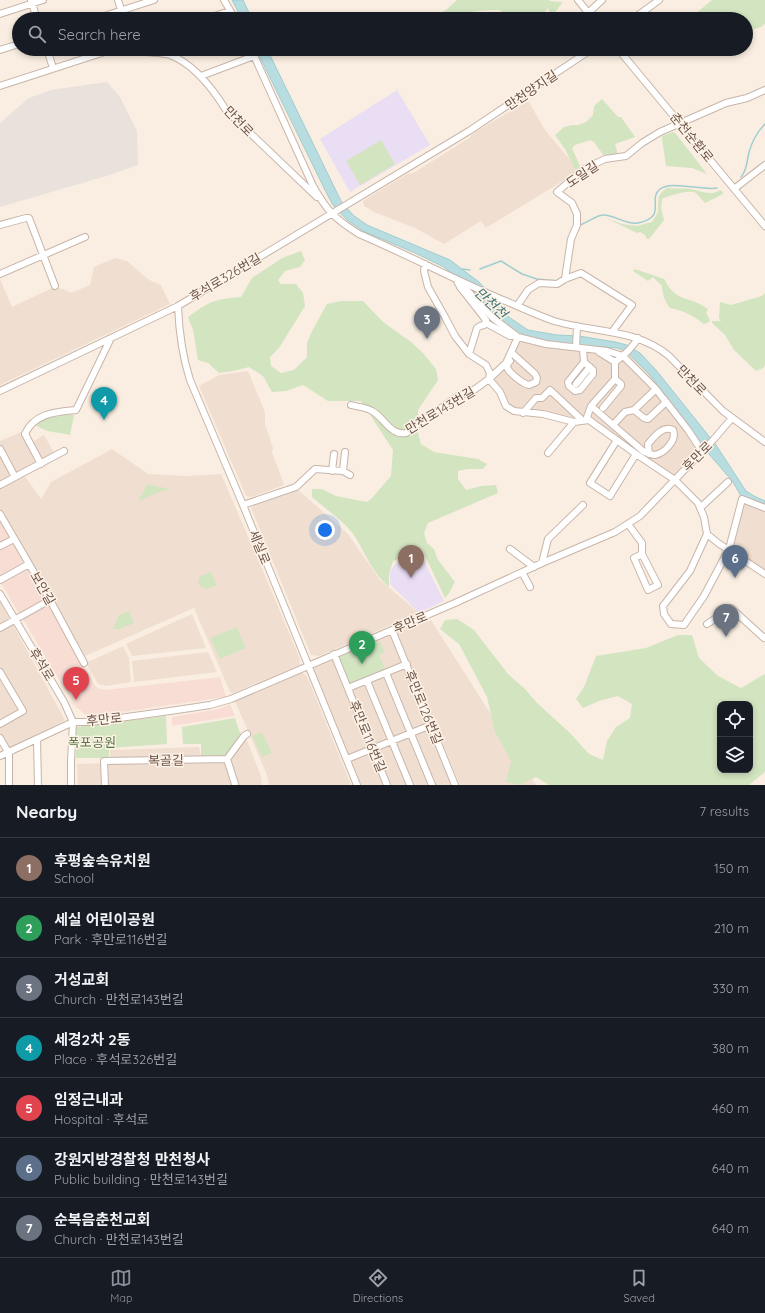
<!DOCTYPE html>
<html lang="en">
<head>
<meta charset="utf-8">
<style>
  :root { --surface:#171b24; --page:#242831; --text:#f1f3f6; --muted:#9ea1a6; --line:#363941; --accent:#8c9099 }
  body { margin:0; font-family:Quicksand,"Noto Sans KR",sans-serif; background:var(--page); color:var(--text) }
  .controls { position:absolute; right:12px; bottom:12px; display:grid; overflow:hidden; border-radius:8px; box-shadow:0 2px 6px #0003 }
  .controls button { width:36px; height:36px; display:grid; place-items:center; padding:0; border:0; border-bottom:1px solid var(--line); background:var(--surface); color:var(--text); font:20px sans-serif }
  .you { position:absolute; left:325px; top:530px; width:14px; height:14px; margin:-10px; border:3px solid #fff; border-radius:50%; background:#1a73e8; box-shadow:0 0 0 6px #1a73e833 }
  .badge { display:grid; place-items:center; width:26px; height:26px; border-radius:50%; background:var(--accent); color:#fff; font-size:13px; font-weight:700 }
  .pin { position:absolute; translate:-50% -33px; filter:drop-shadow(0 1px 2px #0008) }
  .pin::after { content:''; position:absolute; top:21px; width:14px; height:12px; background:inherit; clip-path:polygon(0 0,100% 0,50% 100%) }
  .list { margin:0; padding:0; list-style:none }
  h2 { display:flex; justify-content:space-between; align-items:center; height:52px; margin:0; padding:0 16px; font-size:17px }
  h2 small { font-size:13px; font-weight:400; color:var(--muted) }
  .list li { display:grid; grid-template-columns:26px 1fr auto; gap:12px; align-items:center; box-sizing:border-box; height:60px; padding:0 16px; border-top:1px solid var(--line) }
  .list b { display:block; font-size:15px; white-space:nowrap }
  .list p { margin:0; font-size:13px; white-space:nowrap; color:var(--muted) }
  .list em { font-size:13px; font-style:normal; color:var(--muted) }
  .icon { flex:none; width:22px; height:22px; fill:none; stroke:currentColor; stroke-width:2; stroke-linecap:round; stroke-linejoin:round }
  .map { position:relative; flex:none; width:765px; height:785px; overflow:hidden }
  .search { position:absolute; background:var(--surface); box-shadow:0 2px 6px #0003; left:12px; right:12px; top:12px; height:44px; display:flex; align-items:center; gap:10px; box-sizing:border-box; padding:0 14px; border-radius:22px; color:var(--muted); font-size:15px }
  .sheet { height:472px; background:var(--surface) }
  nav { display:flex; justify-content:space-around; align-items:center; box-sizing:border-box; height:56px; border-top:1px solid var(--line); background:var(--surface); font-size:11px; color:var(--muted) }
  nav a { display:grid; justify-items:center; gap:2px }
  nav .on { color:var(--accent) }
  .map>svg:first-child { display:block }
  .residential { fill:#f0dfd0 }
  .commercial { fill:#f8ddd5 }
  .industrial { fill:#e8e1dc }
  .education { fill:#eadef5 }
  .green { fill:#d3e4c1; fill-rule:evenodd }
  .water { fill:#b8dde0; stroke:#9fcdd0 }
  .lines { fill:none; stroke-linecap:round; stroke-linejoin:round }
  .stream { stroke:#9fcdd0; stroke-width:1.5 }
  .minor-casing { stroke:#c8b5aa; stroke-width:8 }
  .minor { stroke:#fff; stroke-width:6 }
  .labels { text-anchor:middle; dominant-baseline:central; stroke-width:3; stroke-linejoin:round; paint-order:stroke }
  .street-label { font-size:13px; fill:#6d544b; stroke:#fdf2e6 }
  .park-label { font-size:13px; fill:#597847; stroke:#fdf2e6 }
  .water-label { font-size:14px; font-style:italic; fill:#447478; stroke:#fdf2e6 }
</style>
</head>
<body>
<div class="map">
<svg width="765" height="785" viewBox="0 0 765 785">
  <rect width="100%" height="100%" fill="#f9eee1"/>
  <!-- residential -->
  <path class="residential" d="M526,102H529L545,130L577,168L576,173L486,228L481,221L444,244L415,228L374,212L364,206L363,201L407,174L415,172L469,138L475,132Z
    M115,258L127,261L149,280L161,285L170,304L0,385V279L12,307L52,288L63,289L71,293L90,285L94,267Z
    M518,337L626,351L650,375L691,428L707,454L675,480L589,420L574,422L523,413L506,406L489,379L506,363Z
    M248,371L265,412V424L273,448L272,452L284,485L251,497L246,496L199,386L219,375Z
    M21,432L29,444L44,435L57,458L24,475L41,499L51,482L112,449L148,474L185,476L221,474L266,578L300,659L299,665L233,693L230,692L194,608L85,656L0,510V441Z
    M297,489L348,534L380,580L419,613L319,656L311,655L251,508L254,505Z
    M742,499L765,508V574L729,549Z
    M0,601L65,720L9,750L0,733Z
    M192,614L206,648L132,656L126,644Z
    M431,620L536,785H460L397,633Z
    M389,635L393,636L452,785H361L312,669L315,667Z
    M123,646L129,658L131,682L106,686L98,684L86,663Z
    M208,652L217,672L134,682L132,661Z
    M301,672L307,676L351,785H269L267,775L235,701Z
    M246,738L261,776L262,785H78L77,764L110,763V750L199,747L202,762Z"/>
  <!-- commercial -->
  <path class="commercial" d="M0,518L46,599L19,614L0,581Z
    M49,605L94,684L97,688L105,690L220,677L226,697L115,713L87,716L74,705L23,619Z
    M230,704L235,716L172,726V717L219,709Z"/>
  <!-- industrial -->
  <path class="industrial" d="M107,82L120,97L137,131L138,165L106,176L0,207V123L29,98L51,90Z"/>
  <!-- education -->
  <path class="education" d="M397,90L430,145L350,192L320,139Z
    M420,553L444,601L419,613L390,584V572L394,565Z"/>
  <!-- green -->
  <path class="green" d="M457,0H549L550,1L563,2L552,16L548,8L539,19H505V16L500,10C487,10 466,10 456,19H430L446,10Z
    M712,0H765V24L759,28L746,30V19H689Z
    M602,99L618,117H621L635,137L615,144L618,155L611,154L604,156L594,142L590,140L575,145L572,148L580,166L576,171L565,149L555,135L564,127L572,125H578L586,122L593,115L594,106Z
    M673,132L676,134L707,174L692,168L666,166L662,138V136Z
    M381,140L395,164L360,185L346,161Z
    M667,188C675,189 682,188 690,189C700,190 710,197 720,190L723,192V194L705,203C702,200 699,196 696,193C690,189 668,196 662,199L661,208L664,220L649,239H647L645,235L640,232L637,233L604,217L622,224L637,226L652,222C654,218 658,214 658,210C659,198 656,196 667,188Z
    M301,251L305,260L300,267L285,271L278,280L281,284H296L303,293L305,306L279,348L270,357L271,366L281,373L294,370L307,357V343L312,331L327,304L341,301H363L383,322L411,342L423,353L436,369L438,380L418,410V433L421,444L434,452L478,459L487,464L483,469H467L458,471V479L466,490L481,486L496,485L498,493L428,523L424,533L427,543L434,549L438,560L455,582L449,593L445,598L422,549L393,561L389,574V587C373,574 366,555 356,538C345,521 326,510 312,497V489H322L336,496L367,502L371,499L391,476L393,450L361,401H328L303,385L286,391L272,392L263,376L249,367L233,371L219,373L208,363L198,360L193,330L188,317C209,301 216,299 241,297L252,278L282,258Z
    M635,269L664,279C677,304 689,295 708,309L706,313L710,320L709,322L704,324C694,316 682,310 670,308C665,302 662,293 662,286L653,277L648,281L633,271Z
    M765,293V365L763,368L756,371L734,350L725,335L712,323V321H721L719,318L720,302L731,305L762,296Z
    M65,414L74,415L70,435C58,432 44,433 35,424C44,416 54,415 65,414Z
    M147,484L169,489V490H166L165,492L164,490L139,501L140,496L142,495Z
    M211,572L217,585L208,589L200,586L198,582L200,576Z
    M129,611L134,623L118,630V629H113L119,615Z
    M457,619L474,630L508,674L525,689L537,703L570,733L589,754L603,760L607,741L616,727L630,718L632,704L618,696L599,701L583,708L576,699L584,687L596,656L646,648L678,635H692L699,658L718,676L741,688L765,674V772L749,785H549L536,777L520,785L506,782L511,761L495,732L487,697L459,644L440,629L445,620ZM720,704H750V770H720Z
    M237,627L246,648L220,659L210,638Z
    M380,641L385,652L379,655L386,671L349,686L338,657Z
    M166,716L167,744L109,748V758H76V727Z
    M235,718L241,736L228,754L224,758H201V744H183L182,727Z
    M262,732L272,753L262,757L252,736Z"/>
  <!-- water -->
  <path class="water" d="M232,0H243L252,19H242Z
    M256,49H267L341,201L353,215L367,225L450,260L479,282L492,296L496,303L502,310L510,318L528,330L557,335L579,336L615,342L627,345L640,353L656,370L716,445L746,491L754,496L765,501V505L741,496L733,482L709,454L650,375L626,351L617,348L546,343L519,334L494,317L477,299L471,290L444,267L413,252L363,231L347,220L333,205L327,194Z"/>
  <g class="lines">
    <!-- stream -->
    <path class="stream" d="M741,177C747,171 747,161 749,152C752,142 757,132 765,124
      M580,225C589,222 597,214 605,215C616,216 627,225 638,223C668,217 647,199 660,189C671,180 703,191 717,188
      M462,269L470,270
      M480,269L501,261L522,274L537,279L558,281"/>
    <!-- minor casing -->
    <g class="minor-casing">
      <path id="minor" d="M31,0L37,19
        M118,0L124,19
        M224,0L235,19
        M578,0L593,19
        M588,13L602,0
        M0,14L43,0
        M95,19L154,0
        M205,19L230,11
        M633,19L659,0
        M47,49L53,68
        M119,49L124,51C135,52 161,52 170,55C194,64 213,89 226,110L317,197
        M251,49L313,186C327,211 335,219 359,234C408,255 455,280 503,300C520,307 537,315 554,321C594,333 635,328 669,356L723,411L765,442
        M618,49L765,226
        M0,50L19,44
        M201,76L254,56
        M0,86L114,49
        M734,189L765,165
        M0,225L26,218H29L55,286
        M425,264L424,271L428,287L445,317L455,336L469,354L486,365L490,373L489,379
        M0,274L85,237
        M456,279L460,287L486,320L484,325L480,326L477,328L469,354
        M565,279L571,239L577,225V214L572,203L557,192L584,169L605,159L626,156L642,143L660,132L726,103L747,98L765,90
        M463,286L493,318L518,337
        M178,306C179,331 182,355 190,380L243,505L357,785
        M517,306L528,290L539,283L557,284L565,279L581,273L632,305L612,332
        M486,323L510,336H514
        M576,347L577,326
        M583,349L584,362L568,382L569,386L575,391L580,390L593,374V370L584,362
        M599,352L615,362
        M510,361C508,363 507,364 507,367C509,373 523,384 529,385L536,382L537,378L535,374L513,354
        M489,379L500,392L506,406L514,411L543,414L574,422L589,420L636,454L675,480L698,503L704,517L707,534L718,543L765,574
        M576,384L590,367
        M0,391L178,306L469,131L592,49
        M664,399L688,430L702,451
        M351,405C357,407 366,407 372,411C384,417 390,436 406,433L458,396L471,392L489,379L506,363L518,337L546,344L607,351L623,356L656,389L665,401L664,404L648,419L644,418L634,410
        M591,406L643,451C647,453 650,455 655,455C665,453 677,440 673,430C663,425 654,437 648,444L649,454
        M603,408L621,386V384L615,379V362C625,355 632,348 638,338
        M523,413L536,398H542L550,390L582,420
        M589,420L587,417L591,406L615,379
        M613,425L625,412L634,410L656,389
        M617,440L590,483L610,496L636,454
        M0,449L15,477
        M548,453L574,422
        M41,464L25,434C34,413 56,412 76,410L111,338
        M332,471L334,454
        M343,471L345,452
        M0,485L64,451
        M243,505L296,487L315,469L343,471L350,475
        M700,508L728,482
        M0,514L50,600L84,663
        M628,524L642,543V554L634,558L648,590L658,585L642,554
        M707,534L690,571L663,606L664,614L671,624L684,625L704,596L729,549L742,499L765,508
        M0,546L14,539
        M510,549L534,567
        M542,563L548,539L583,505
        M522,572L530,587
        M0,580L29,564
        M0,594L64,702L73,722L71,761V785
        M707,624L731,608L764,638L765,637
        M0,628L50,600
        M392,630L455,785
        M334,654L387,785
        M0,672L23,711L0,724
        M386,673L432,785
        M367,681L410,785
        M348,688L407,664
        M0,738L8,752
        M37,739L38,785
        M9,752V785
        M0,756L73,722H91L170,711L210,705L231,699L455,603L542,563L615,532L640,516L714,439L732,418
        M227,759L244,736L247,734
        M347,759L431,725
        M105,785L104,761L227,759L235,784"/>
    </g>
    <!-- minor -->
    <use href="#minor" class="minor"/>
  </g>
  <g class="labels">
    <!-- street labels -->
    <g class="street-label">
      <text transform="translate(531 90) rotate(-34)">만천양지길</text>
      <text transform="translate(239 121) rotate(46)">만천로</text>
      <text transform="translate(692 137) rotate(51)">춘천순환로</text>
      <text transform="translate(582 174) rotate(-34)">도일길</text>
      <text transform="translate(225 277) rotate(-31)">후석로326번길</text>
      <text transform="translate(692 380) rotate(46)">만천로</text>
      <text transform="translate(440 410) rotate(-31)">만천로143번길</text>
      <text transform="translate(697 456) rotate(-45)">후만로</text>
      <text transform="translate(260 547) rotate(68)">세실로</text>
      <text transform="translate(43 588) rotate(60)">보안길</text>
      <text transform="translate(410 622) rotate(-23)">후만로</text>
      <text transform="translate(42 664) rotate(59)">후석로</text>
      <text transform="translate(424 707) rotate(68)">후만로126번길</text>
      <text transform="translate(104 719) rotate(-6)">후만로</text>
      <text transform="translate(368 736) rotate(68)">후만로116번길</text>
      <text transform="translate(166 760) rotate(-1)">복골길</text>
    </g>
    <!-- park labels -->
    <g class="park-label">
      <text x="92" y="742">폭포공원</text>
    </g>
    <!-- water labels -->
    <g class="water-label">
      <text transform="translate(491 303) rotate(43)">만천천</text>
    </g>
  </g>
</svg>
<div class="controls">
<button><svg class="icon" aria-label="locate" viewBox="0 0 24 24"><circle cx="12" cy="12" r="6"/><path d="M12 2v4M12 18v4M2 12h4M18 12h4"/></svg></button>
<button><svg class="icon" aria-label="layers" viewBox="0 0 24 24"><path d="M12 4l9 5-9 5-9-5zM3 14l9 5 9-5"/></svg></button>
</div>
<div class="you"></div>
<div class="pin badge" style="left:411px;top:578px;background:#8d6e63">1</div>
<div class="pin badge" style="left:362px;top:664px;background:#2e9e5b">2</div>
<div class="pin badge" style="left:427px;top:339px;background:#6b7280">3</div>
<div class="pin badge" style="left:104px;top:420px;background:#0f9aa8">4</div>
<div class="pin badge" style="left:76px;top:700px;background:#e0444e">5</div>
<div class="pin badge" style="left:735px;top:578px;background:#5c6f8a">6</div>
<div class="pin badge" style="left:726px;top:637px;background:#6b7280">7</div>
<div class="search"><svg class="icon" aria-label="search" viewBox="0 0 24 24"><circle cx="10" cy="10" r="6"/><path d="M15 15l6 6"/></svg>Search here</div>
</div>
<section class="sheet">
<h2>Nearby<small>7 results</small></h2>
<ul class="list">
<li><span class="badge" style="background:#8d6e63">1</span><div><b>후평숲속유치원</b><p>School</p></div><em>150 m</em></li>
<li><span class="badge" style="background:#2e9e5b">2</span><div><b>세실 어린이공원</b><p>Park · 후만로116번길</p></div><em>210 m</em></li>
<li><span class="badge" style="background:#6b7280">3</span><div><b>거성교회</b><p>Church · 만천로143번길</p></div><em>330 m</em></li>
<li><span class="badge" style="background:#0f9aa8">4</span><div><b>세경2차 2동</b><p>Place · 후석로326번길</p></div><em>380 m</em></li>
<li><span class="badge" style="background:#e0444e">5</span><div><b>임정근내과</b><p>Hospital · 후석로</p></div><em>460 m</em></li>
<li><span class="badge" style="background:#5c6f8a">6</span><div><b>강원지방경찰청 만천청사</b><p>Public building · 만천로143번길</p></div><em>640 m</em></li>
<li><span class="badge" style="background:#6b7280">7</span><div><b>순복음춘천교회</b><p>Church · 만천로143번길</p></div><em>640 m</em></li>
</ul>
</section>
<nav>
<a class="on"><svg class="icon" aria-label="map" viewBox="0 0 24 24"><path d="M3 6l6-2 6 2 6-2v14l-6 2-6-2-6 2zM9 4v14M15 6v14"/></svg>Map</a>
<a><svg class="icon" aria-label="directions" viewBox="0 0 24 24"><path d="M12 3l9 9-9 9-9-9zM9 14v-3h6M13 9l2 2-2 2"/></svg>Directions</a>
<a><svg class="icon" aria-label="saved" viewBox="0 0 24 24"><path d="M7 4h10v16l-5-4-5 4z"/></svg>Saved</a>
</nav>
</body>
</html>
